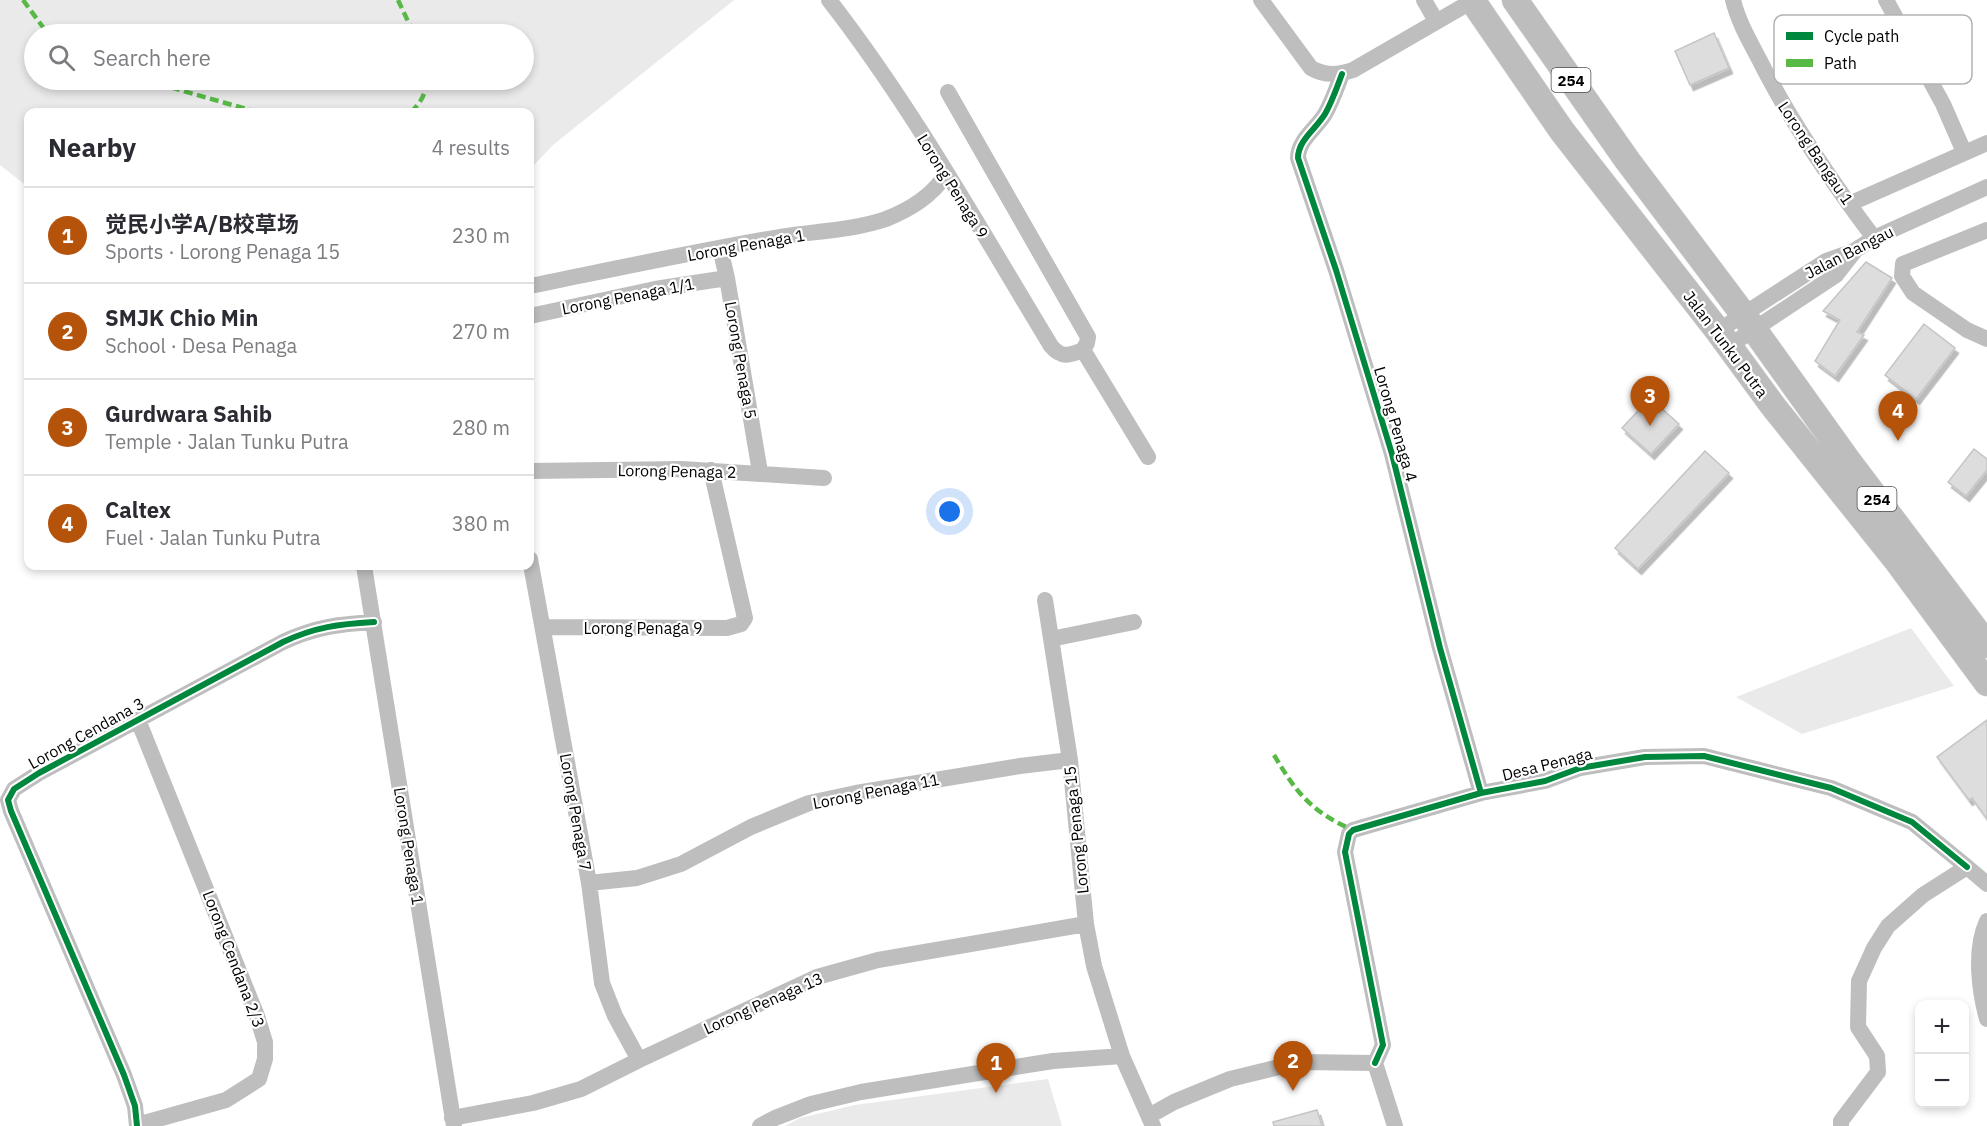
<!DOCTYPE html>
<html lang="en">
<head>
<meta charset="utf-8">
<style>
  :root { --surface:#fff; --page:#f2f2f3; --text:#2b2b33; --muted:#7c7c81; --line:#e1e1e2; --accent:#b45309 }
  body { margin:0; font-family:"IBM Plex Sans","Noto Sans SC",sans-serif; background:var(--page); color:var(--text) }
  .controls { position:absolute; right:18px; bottom:18px; display:grid; overflow:hidden; border-radius:12px; box-shadow:0 3px 9px #0003 }
  .controls button { width:54px; height:54px; display:grid; place-items:center; padding:0; border:0; border-bottom:2px solid var(--line); background:var(--surface); color:var(--text); font:30px sans-serif }
  .you { position:absolute; left:950px; top:512px; width:21px; height:21px; margin:-15px; border:4px solid #fff; border-radius:50%; background:#1a73e8; box-shadow:0 0 0 9px #1a73e833 }
  .badge { display:grid; place-items:center; width:39px; height:39px; border-radius:50%; background:var(--accent); color:#fff; font-size:20px; font-weight:700 }
  .pin { position:absolute; translate:-50% -50px; filter:drop-shadow(0 2px 3px #0008) }
  .pin::after { content:''; position:absolute; top:32px; width:21px; height:18px; background:inherit; clip-path:polygon(0 0,100% 0,50% 100%) }
  .list { margin:0; padding:0; list-style:none }
  h2 { display:flex; justify-content:space-between; align-items:center; height:78px; margin:0; padding:0 24px; font-size:26px }
  h2 small { font-size:20px; font-weight:400; color:var(--muted) }
  .list li { display:grid; grid-template-columns:39px 1fr auto; gap:18px; align-items:center; box-sizing:border-box; height:96px; padding:0 24px; border-top:2px solid var(--line) }
  .list b { display:block; font-size:22px; white-space:nowrap }
  .list p { margin:0; font-size:20px; white-space:nowrap; color:var(--muted) }
  .list em { font-size:20px; font-style:normal; color:var(--muted) }
  .icon { flex:none; width:33px; height:33px; fill:none; stroke:currentColor; stroke-width:2; stroke-linecap:round; stroke-linejoin:round }
  .map { position:relative; flex:none; width:1987px; height:1126px; overflow:hidden }
  .search { position:absolute; background:var(--surface); box-shadow:0 3px 9px #0003; left:24px; top:24px; width:510px; height:66px; display:flex; align-items:center; gap:15px; box-sizing:border-box; padding:0 21px; border-radius:33px; color:var(--muted); font-size:22px }
  .panel { position:absolute; background:var(--surface); box-shadow:0 3px 9px #0003; left:24px; top:108px; width:510px; height:462px; border-radius:12px }
  .map>svg:first-child { display:block }
  .green { fill:#eaeaea; fill-rule:evenodd }
  .building { fill:#ddd; stroke:#c5c5c5; stroke-width:1.5; filter:url(#shadow) }
  .lines { fill:none; stroke-linecap:round; stroke-linejoin:round }
  .primary-casing { stroke:#dbdbdb; stroke-width:27 }
  .minor { stroke:#bebebe; stroke-width:16 }
  .primary { stroke:#bdbdbd; stroke-width:26 }
  .quiet { stroke:#58b947; stroke-width:4.5; stroke-dasharray:9 4.5; stroke-linecap:butt }
  .cycleway-casing { stroke:#fff; stroke-width:10 }
  .cycleway { stroke:#00873e; stroke-width:6 }
  .labels { text-anchor:middle; dominant-baseline:central; stroke-width:4.5; stroke-linejoin:round; paint-order:stroke }
  .shield { fill:#fff; stroke:#4c4c4c; stroke-width:1.5 }
  .shield-label { font-size:15px; font-weight:bold; fill:#000 }
  .street-label { font-size:16px; fill:#000; stroke:#fff }
  .key { fill:#fff; stroke:#b2b2b2; stroke-width:1.5 }
  .key-label { font-size:16px; fill:#000 }
</style>
</head>
<body>
<div class="map">
<svg width="1987" height="1126" viewBox="0 0 1987 1126">
  <defs>
    <filter id="shadow"><feDropShadow dx="3.5" dy="5.5" stdDeviation="0" flood-color="#0004"/></filter>
  </defs>
  <rect width="100%" height="100%" fill="#fff"/>
  <!-- green -->
  <path class="green" d="M0,0H734L553,145L530,169V112H28V187L0,165ZM34,34H524V80H34Z
    M1911,628L1954,686L1802,734L1736,697Z
    M1048,1079L1062,1126H785L800,1118L855,1105Z"/>
  <!-- building -->
  <path class="building" d="M1714,33L1729,68L1690,85L1675,51Z
    M1866,262L1892,278L1857,332L1864,335L1835,376L1815,361L1840,320L1823,311Z
    M1924,324L1955,348L1916,399L1885,375Z
    M1650,398L1679,424L1651,454L1622,428Z
    M1974,449L1987,459V470L1966,496L1948,482Z
    M1705,451L1729,473L1638,569L1615,548Z
    M1987,720V819L1972,798L1969,800L1937,757Z
    M1317,1110L1322,1126H1274L1273,1122Z"/>
  <g class="lines">
    <!-- primary casing -->
    <g class="primary-casing">
      <path id="primary" d="M1472,0L1562,131L1718,331L1773,406L1897,561L1987,683
        M1515,0L1627,160L1743,314L1849,462L1987,645"/>
    </g>
    <!-- minor -->
    <path class="minor" d="M829,0C913,108 980,229 1051,346C1061,358 1069,356 1083,350
      M1261,0L1311,68C1325,76 1338,75 1353,70L1474,0
      M1424,0L1436,21
      M1733,0C1738,21 1749,40 1759,59C1791,123 1831,181 1874,238
      M1886,0L1943,104L1964,152
      M1342,74C1337,87 1332,102 1325,114C1316,129 1298,140 1298,158L1336,270L1392,454L1440,648L1481,793
      M948,92L1088,337L1087,343L1083,350
      M1849,204L1987,143
      M1987,230L1903,264L1902,276L1913,293L1967,330L1987,339
      M720,248L727,278L760,472
      M530,286C609,270 688,253 768,239C807,231 848,232 886,219C911,209 932,196 947,173
      M530,316L655,289L727,278
      M1718,331L1826,261L1854,251L1874,238L1987,187
      M1729,346L1836,275L1854,252
      M1083,350L1148,457
      M530,471L682,469L824,478
      M530,559L589,883L602,983L615,1016L639,1060
      M364,566L454,1126
      M1045,600L1070,760L1086,924L1094,966L1122,1056L1153,1126
      M543,627L727,628L741,624L745,618L711,470
      M1051,639L1134,622
      M589,883L637,878L681,864L751,827L809,803L856,793L1020,766L1070,760
      M1987,921C1974,949 1979,990 1987,1019
      M1375,1063L1383,1045L1345,852L1349,834L1353,830L1481,793L1545,781L1580,768L1645,757L1704,756L1831,788L1912,822L1967,867
      M1375,1063L1395,1126
      M1149,1116L1174,1102L1230,1079L1299,1062L1375,1063
      M452,1118L533,1103L581,1089L639,1060L817,977L878,960L1086,924
      M137,1125L226,1100L259,1079L265,1059V1042L257,1016L138,720
      M137,1126L135,1106L124,1075L11,811L8,800L14,789L39,773L283,642C315,627 339,624 374,622
      M760,1126L775,1118L811,1104L861,1092L1053,1061L1122,1056
      M1841,1126V1121L1878,1072L1877,1056L1858,1027L1859,981L1874,948L1888,926L1923,895L1967,867L1987,884"/>
    <!-- primary -->
    <use href="#primary" class="primary"/>
    <!-- quiet -->
    <path class="quiet" d="M23,0L48,34
      M398,0L414,34
      M145,80L257,112
      M411,112C421,103 426,93 427,80
      M1274,755C1297,794 1312,812 1353,830"/>
    <!-- cycleway casing -->
    <g class="cycleway-casing">
      <path id="cycleway" d="M1342,74C1337,87 1332,102 1325,114C1316,129 1298,140 1298,158L1336,270L1392,454L1440,648L1481,793
        M1375,1063L1383,1045L1345,852L1349,834L1353,830L1481,793L1545,781L1580,768L1645,757L1704,756L1831,788L1912,822L1967,867
        M137,1126L135,1106L124,1075L11,811L8,800L14,789L39,773L283,642C315,627 339,624 374,622"/>
    </g>
    <!-- cycleway -->
    <use href="#cycleway" class="cycleway"/>
  </g>
  <g class="labels">
    <!-- shield labels -->
    <g class="shield">
      <rect x="1551.5" y="68" width="39" height="24" rx="4.5"/>
      <rect x="1857.5" y="487" width="39" height="24" rx="4.5"/>
    </g>
    <g class="shield-label">
      <text x="1571" y="80">254</text>
      <text x="1877" y="499">254</text>
    </g>
    <!-- street labels -->
    <g class="street-label">
      <text transform="translate(1816 153) rotate(56)">Lorong Bangau 1</text>
      <text transform="translate(953 186) rotate(58)">Lorong Penaga 9</text>
      <text transform="translate(746 245) rotate(-10)">Lorong Penaga 1</text>
      <text transform="translate(1849 252) rotate(-27)">Jalan Bangau</text>
      <text transform="translate(628 296) rotate(-11)">Lorong Penaga 1/1</text>
      <text transform="translate(1726 344) rotate(53)">Jalan Tunku Putra</text>
      <text transform="translate(741 360) rotate(80)">Lorong Penaga 5</text>
      <text transform="translate(1396 424) rotate(74)">Lorong Penaga 4</text>
      <text transform="translate(677 471) rotate(1)">Lorong Penaga 2</text>
      <text x="643" y="628">Lorong Penaga 9</text>
      <text transform="translate(86 733) rotate(-29)">Lorong Cendana 3</text>
      <text transform="translate(1547 764) rotate(-14)">Desa Penaga</text>
      <text transform="translate(876 791) rotate(-11)">Lorong Penaga 11</text>
      <text transform="translate(576 812) rotate(80)">Lorong Penaga 7</text>
      <text transform="translate(1076 830) rotate(-96)">Lorong Penaga 15</text>
      <text transform="translate(409 846) rotate(81)">Lorong Penaga 1</text>
      <text transform="translate(234 959) rotate(69)">Lorong Cendana 2/3</text>
      <text transform="translate(763 1003) rotate(-24)">Lorong Penaga 13</text>
    </g>
  </g>
  <!-- legend -->
  <rect x="1774" y="15" width="198" height="69" rx="9" class="key"/>
  <rect x="1786" y="32" width="27" height="8" fill="#00873e"/>
  <rect x="1786" y="59" width="27" height="8" fill="#58b947"/>
  <g class="key-label">
    <text x="1824" y="42">Cycle path</text>
    <text x="1824" y="69">Path</text>
  </g>
</svg>
<div class="controls">
<button>+</button>
<button>−</button>
</div>
<div class="you"></div>
<div class="pin badge" style="left:996px;top:1093px">1</div>
<div class="pin badge" style="left:1293px;top:1091px">2</div>
<div class="pin badge" style="left:1650px;top:426px">3</div>
<div class="pin badge" style="left:1898px;top:441px">4</div>
<div class="search"><svg class="icon" aria-label="search" viewBox="0 0 24 24"><circle cx="10" cy="10" r="6"/><path d="M15 15l6 6"/></svg>Search here</div>
<section class="panel">
<h2>Nearby<small>4 results</small></h2>
<ul class="list">
<li><span class="badge">1</span><div><b>觉民小学A/B校草场</b><p>Sports · Lorong Penaga 15</p></div><em>230 m</em></li>
<li><span class="badge">2</span><div><b>SMJK Chio Min</b><p>School · Desa Penaga</p></div><em>270 m</em></li>
<li><span class="badge">3</span><div><b>Gurdwara Sahib</b><p>Temple · Jalan Tunku Putra</p></div><em>280 m</em></li>
<li><span class="badge">4</span><div><b>Caltex</b><p>Fuel · Jalan Tunku Putra</p></div><em>380 m</em></li>
</ul>
</section>
</div>
</body>
</html>
